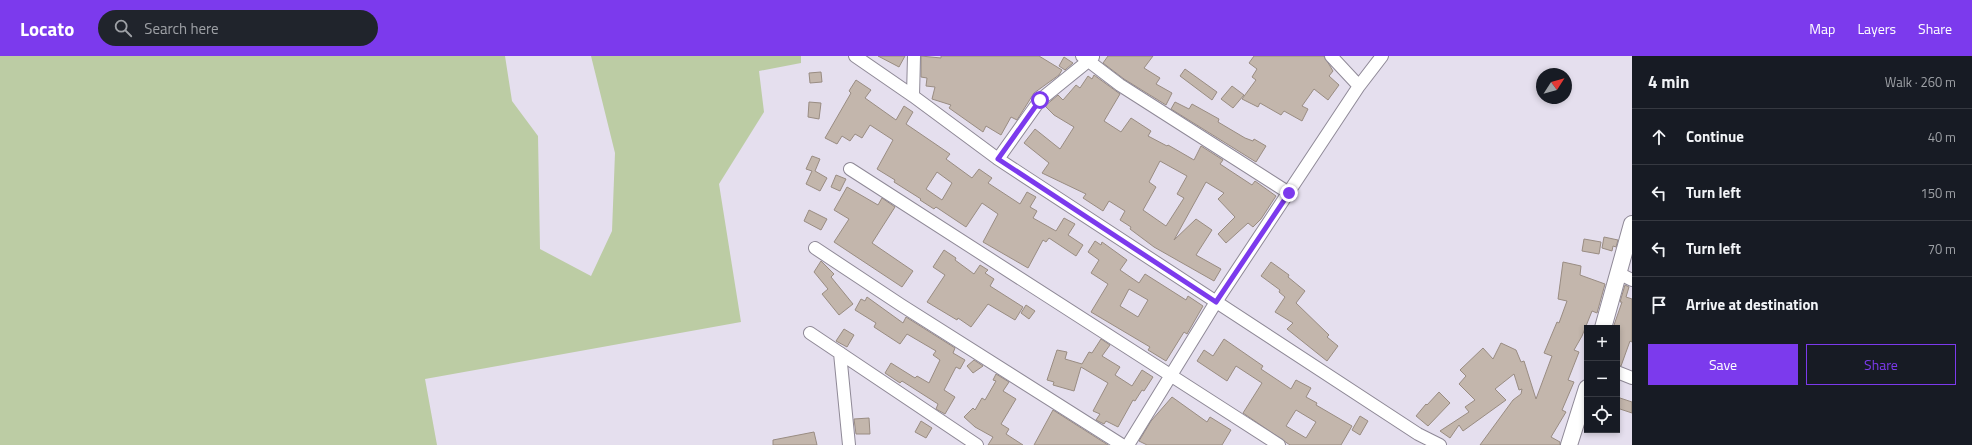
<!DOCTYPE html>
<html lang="en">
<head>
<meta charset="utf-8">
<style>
  :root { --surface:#171b24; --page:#20242c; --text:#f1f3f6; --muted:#9ea1a6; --line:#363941; --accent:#7c3aed }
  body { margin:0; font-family:"Titillium Web",sans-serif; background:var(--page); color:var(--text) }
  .controls { position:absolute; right:12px; bottom:12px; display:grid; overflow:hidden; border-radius:0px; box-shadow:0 2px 6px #0003 }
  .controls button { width:36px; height:36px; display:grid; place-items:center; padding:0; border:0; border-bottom:1px solid var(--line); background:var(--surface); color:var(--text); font:20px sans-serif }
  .compass { position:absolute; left:1536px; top:12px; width:36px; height:36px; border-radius:50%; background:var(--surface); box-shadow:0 2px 6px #0003; rotate:54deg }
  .stop { position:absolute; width:12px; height:12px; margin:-9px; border:3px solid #7c3aed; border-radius:50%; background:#fff }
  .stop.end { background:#7c3aed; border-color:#fff; box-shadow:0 1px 4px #0008 }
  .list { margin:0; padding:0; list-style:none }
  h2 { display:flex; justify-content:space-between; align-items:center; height:52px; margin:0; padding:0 16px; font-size:17px }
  h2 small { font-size:13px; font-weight:400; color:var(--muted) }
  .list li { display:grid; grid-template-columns:26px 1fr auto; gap:12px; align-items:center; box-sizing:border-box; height:56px; padding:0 16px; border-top:1px solid var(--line) }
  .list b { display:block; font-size:15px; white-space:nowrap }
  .list em { font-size:13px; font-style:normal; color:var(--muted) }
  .actions { display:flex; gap:8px; padding:12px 16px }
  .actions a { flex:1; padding:9px 0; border:1px solid var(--accent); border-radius:0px; text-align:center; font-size:14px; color:var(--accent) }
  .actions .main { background:var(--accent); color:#fff }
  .icon { flex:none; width:22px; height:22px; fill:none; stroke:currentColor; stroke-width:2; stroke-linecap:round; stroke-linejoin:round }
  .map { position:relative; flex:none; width:1632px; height:389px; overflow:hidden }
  header { display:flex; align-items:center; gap:24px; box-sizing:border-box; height:56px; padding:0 20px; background:var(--accent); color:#fff }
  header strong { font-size:19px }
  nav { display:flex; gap:22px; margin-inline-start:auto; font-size:14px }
  .search { width:280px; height:36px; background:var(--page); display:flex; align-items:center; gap:10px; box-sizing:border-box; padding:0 14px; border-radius:22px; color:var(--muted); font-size:15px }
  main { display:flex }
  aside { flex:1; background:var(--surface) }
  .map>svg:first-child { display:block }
  .green { fill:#bccca4 }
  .building { fill:#c3b6ac; stroke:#998c82; fill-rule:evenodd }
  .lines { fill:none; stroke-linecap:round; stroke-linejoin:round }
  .street-casing { stroke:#8f8997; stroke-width:14 }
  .secondary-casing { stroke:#8f8997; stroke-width:18 }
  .street { stroke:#fff; stroke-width:12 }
  .secondary { stroke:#fff; stroke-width:16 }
  .route { stroke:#7c3aed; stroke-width:5 }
</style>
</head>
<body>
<header>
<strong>Locato</strong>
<div class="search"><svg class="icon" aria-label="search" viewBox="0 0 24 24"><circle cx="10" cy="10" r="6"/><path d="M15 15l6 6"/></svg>Search here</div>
<nav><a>Map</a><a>Layers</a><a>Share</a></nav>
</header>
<main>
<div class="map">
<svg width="1632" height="389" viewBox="0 0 1632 389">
  <rect width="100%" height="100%" fill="#e5dfee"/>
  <!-- green -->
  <path class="green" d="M0,0H505L512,45L538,80L540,193L591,220L612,175L615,97L591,0H801V7L759,15L764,56L719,128L741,266L425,323L437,389H0Z"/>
  <!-- building -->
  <path class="building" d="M878,0H905L899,11Z
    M921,0L941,2V0H1039L1062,14L1059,19L1034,37L1017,64L1011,61L1001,79L986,70L983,76L949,52L951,49L932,43L935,31L926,30L927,22L921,21Z
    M1108,0H1153L1144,12L1160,22L1156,28L1172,37L1166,49L1124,23L1103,7Z
    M1254,0H1324L1333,15L1329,20L1339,29L1328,44L1314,33L1302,50L1308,53L1302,65L1284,55L1281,59L1260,47L1258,51L1242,43L1256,24L1252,21L1257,13L1249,7Z
    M1064,1L1073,7L1065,14L1059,10Z
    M1185,13L1217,36L1212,44L1180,20Z
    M821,16L822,26L810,27L809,17Z
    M1094,19L1120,38L1104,65L1121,76L1131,62L1151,75L1148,80L1167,90L1168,89L1194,104L1201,90L1223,104L1220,108L1252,129L1255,125L1276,140L1261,163L1253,171L1248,167L1226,187L1218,178L1235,161L1218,143L1224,137L1206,126L1174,184L1196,163L1212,174L1196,199L1221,213L1214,225L1154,191L1130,173L1131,171L1120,164L1125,155L1109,145L1103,155L1083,142L1086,138L1042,117L1049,107L1024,87L1035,73L1060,93L1074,71L1054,59L1045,50L1058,39L1063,44L1076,29L1080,32L1088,20L1092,23ZM1160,105L1187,120L1177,138L1184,142L1166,170L1143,154L1156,131L1149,126Z
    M856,24L871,34L865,42L896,64L904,50L913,56L906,68L950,98L946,103L972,122L979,113L992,122L988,127L1020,148L1027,136L1036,141L1030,151L1037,155L1033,162L1056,175L1064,162L1075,168L1068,179L1083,189L1076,200L1049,182L1046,186L1043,184L1028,212L983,186L998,158L982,147L966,171L936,151L934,153L920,144L921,143L894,126L895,124L877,113L893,84L870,69L862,82L855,78L850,85L842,80L837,88L825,82L851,37L849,35ZM937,116L952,127L942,144L926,133Z
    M1232,30L1244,39L1233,52L1221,43Z
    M809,46L821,47L819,63L808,61Z
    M1175,46L1189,53L1192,48L1219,63L1218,66L1245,82L1253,85L1254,83L1266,90L1256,106L1171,53Z
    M812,100L820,103L815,115L827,122L820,135L806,128L812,115L806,113Z
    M836,119L846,123L840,135L831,131Z
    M847,131L878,149L882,142L895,151L872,187L913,215L902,231L834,186L849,163L834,154Z
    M809,154L827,163L821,174L804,165Z
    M1604,181L1618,184L1616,191L1613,190L1612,195L1602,192Z
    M1584,183L1601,186L1599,198L1582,195Z
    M1095,185L1101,189L1102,186L1127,204L1120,214L1139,227L1145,218L1186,244L1188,240L1203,250L1187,278L1184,276L1166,305L1148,294L1150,291L1091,256L1108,228L1091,217L1099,204L1088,196ZM1129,233L1148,244L1138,261L1120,250Z
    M944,194L956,202L955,204L974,218L980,209L988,214L985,217L994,223L990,230L1023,251L1015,264L988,248L971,271L958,262L957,264L927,246L945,219L933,211Z
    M821,205L834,218L831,221L853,248L839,259L822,238L828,233L814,216Z
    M1271,206L1289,219L1288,221L1305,235L1296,247L1329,279L1327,281L1338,290L1327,305L1287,273L1293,267L1275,256L1285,241L1279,236L1280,234L1261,220Z
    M1563,206L1581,210L1580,219L1605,228L1597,257L1592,255L1582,280L1574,294L1579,296L1568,324L1574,326L1562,354L1566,356L1551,381L1560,386V389H1480L1513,344L1521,338L1522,333L1519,334L1514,318L1495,333L1506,344L1463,375L1459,369L1450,382L1440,375L1469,356L1465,351L1475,344L1459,328L1466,320L1460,314L1483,292L1493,303L1501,287L1516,294L1521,306L1524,305L1536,343L1552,300L1544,297L1557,266L1559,267L1567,245L1558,243Z
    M1625,229L1629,231L1626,241L1632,243V286L1630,285L1621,310L1617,309V272H1613L1622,246H1620Z
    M867,241L903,267L906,261L955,292L953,297L965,304L960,313L956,311L944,334L955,341L945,358L936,353L938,348L902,325L900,327L885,317L891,307L915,322L917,320L929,327L940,304L933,299L936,295L907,278L900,288L874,271L876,267L855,254L861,243L865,245Z
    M1026,249L1035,255L1029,263L1021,257Z
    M844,273L854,279L847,291L836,285Z
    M1101,283L1110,289L1102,300L1120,311L1115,319L1132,330L1142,314L1153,321L1144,335L1142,334L1135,345L1133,344L1118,371L1106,365L1104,368L1096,364L1100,358L1093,355L1108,327L1081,311L1074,335L1053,329L1054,326L1047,324L1057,294L1067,296L1065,303L1082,308L1089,296L1092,297Z
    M1224,283L1263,310L1261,313L1291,333L1296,324L1311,332L1306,341L1317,347L1316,349L1352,370L1341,389H1290L1243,357L1262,327L1236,310L1227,325L1197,305L1204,294L1213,300ZM1296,354L1316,366L1306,382L1286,370Z
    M974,304L983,310L973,317L967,310Z
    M996,318L1009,326L1003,335L1016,343L1001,368L1009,373L1006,378L1023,389H988L993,381L975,371L964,361L973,352L975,354L982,342L985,344L996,325L993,324Z
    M1439,336L1450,347L1428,370L1416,360L1426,348L1427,349Z
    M1172,341L1207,366L1210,361L1231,374L1222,389H1147L1139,385L1151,365Z
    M1617,341L1632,346V357L1617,352Z
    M1053,354L1108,389H1034Z
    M1360,360L1368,365L1360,379L1352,374Z
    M869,362L870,378H856L854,363Z
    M921,365L932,372L926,382L915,376Z
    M814,376L817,389H773V384Z"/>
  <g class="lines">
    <!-- street casing -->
    <g class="street-casing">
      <path id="street" d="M855,0L913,40L998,103L1418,378L1440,389
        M1082,0L1120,29L1289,137
        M1331,0L1359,30
        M913,40L914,0
        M998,103L1040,44L1093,1
        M850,113L1279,389
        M815,192L901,249L1122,389
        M1618,217L1632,224
        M810,277L977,389
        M840,297L849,389
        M1617,316L1632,322
        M1128,389L1216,246L1359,30L1382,0"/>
    </g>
    <!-- secondary casing -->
    <g class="secondary-casing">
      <path id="secondary" d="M1603,272L1632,168
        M1569,389L1587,332"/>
    </g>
    <!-- street -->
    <use href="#street" class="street"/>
    <!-- secondary -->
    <use href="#secondary" class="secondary"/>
  </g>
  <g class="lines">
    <!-- route -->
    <path class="route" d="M1040,44L998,103L1216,246L1289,137"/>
  </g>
</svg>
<div class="controls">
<button>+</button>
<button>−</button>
<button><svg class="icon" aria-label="locate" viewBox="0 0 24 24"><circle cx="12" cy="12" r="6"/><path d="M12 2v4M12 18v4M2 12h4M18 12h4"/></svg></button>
</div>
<svg class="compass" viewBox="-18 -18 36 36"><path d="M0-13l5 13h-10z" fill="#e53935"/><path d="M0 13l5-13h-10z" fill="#9ea1a6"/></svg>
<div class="stop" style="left:1040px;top:44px"></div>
<div class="stop end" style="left:1289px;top:137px"></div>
</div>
<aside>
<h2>4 min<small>Walk · 260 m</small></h2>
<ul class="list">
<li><svg class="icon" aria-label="ahead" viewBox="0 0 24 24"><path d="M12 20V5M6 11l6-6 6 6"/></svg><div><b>Continue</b></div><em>40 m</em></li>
<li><svg class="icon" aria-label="left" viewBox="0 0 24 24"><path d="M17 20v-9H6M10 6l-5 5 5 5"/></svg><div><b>Turn left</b></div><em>150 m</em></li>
<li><svg class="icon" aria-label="left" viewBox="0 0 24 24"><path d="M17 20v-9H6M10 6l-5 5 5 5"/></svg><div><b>Turn left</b></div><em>70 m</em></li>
<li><svg class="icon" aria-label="arrive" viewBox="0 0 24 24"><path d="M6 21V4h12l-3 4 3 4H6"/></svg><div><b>Arrive at destination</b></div></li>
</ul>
<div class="actions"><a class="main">Save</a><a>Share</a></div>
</aside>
</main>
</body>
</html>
